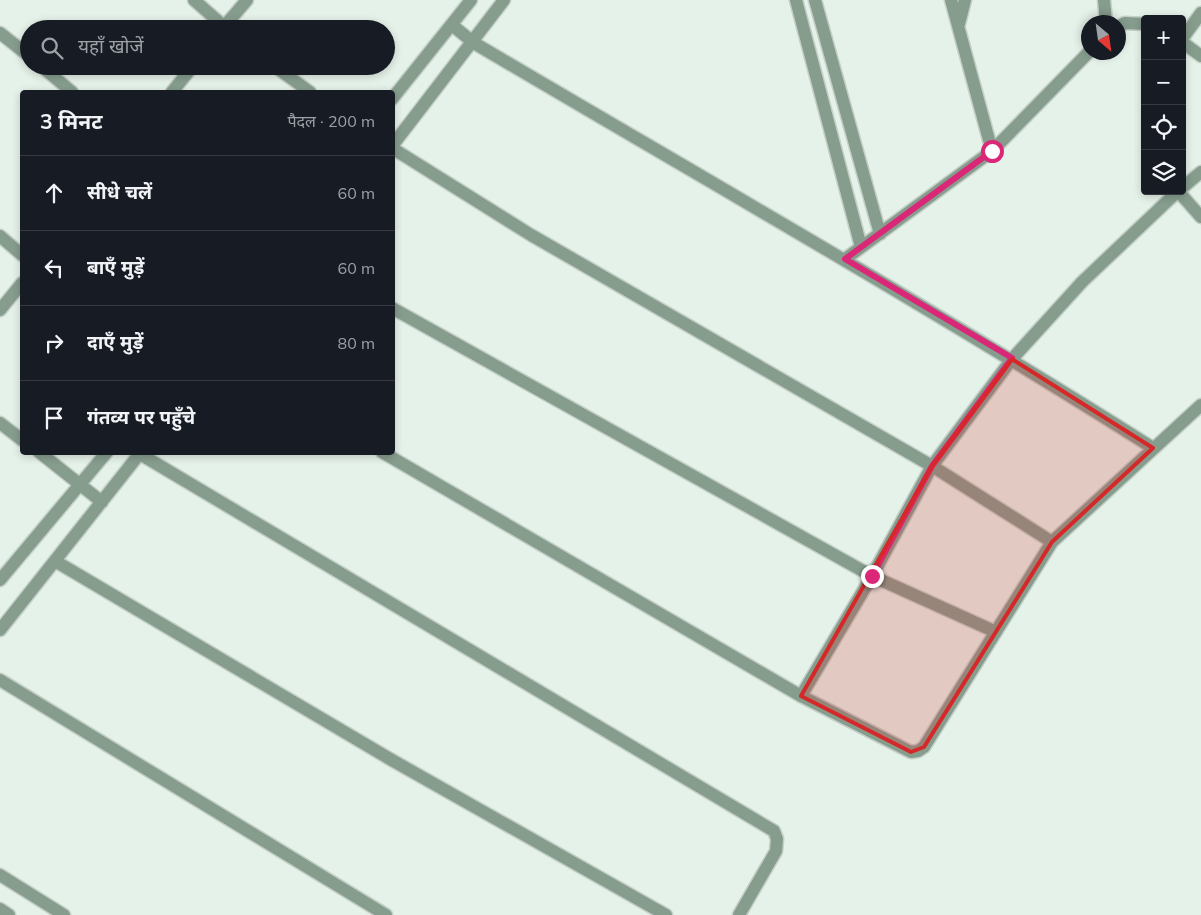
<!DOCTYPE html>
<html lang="hi">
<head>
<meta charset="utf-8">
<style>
  :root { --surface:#171b24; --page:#242831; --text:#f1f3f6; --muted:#9ea1a6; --line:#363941 }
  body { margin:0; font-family:Mulish,"Noto Sans Devanagari",sans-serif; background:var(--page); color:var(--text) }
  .controls { position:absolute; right:15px; top:15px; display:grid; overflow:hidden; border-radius:5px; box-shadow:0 2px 8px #0003 }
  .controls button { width:45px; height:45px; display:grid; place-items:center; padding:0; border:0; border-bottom:1px solid var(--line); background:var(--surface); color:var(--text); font:25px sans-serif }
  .compass { position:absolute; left:1081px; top:15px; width:45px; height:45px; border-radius:50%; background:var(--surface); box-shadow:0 2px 8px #0003; rotate:151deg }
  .stop { position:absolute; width:15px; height:15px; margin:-11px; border:4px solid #db2777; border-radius:50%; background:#fff }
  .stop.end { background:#db2777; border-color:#fff; box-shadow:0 1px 5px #0008 }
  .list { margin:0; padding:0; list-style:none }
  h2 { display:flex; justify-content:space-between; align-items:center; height:65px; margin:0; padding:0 20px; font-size:21px }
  h2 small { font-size:16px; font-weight:400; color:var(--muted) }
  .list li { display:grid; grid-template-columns:32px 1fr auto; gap:15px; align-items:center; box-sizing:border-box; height:75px; padding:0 20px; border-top:1px solid var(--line) }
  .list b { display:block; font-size:19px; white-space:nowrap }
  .list em { font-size:16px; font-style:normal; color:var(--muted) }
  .icon { flex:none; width:28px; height:28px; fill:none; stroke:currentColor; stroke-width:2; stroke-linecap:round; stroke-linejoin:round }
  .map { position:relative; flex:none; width:1201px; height:915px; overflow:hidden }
  .search { position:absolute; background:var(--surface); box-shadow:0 2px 8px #0003; left:20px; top:20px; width:375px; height:55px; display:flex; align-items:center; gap:12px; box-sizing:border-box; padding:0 18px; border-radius:28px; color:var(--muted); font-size:19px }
  .panel { position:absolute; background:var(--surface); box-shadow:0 2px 8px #0003; left:20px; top:90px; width:375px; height:365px; border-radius:5px }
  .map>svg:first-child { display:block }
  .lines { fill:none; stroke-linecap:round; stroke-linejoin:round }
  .minor-casing { stroke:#c3cfc7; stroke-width:15 }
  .minor { stroke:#869d8d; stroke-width:12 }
  .route { stroke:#db2777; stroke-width:6 }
  .marked { fill:#d62828; fill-opacity:0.2; stroke:#d62828; stroke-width:4; stroke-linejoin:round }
</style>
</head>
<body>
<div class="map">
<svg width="1201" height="915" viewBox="0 0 1201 915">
  <rect width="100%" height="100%" fill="#e5f2e9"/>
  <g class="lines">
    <!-- minor casing -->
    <g class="minor-casing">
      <path id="minor" d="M194,0L227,29
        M796,0L861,247
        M815,0L880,234
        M951,0L992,151
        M1104,0L1106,22
        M959,24L965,0
        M452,25L474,43C701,177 930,307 1153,448
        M1118,27L1125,23L1145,24
        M222,29L247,0
        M0,33L29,56
        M1182,39L1201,13
        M1182,42L1201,56
        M41,66L72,92
        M274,66L310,92
        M172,92L193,66
        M392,99L471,0
        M392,146L504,0
        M392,148L531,235L932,466L1052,542
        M1182,188L1201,172
        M1178,191L1201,217
        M0,236L22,255
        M845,259L992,151L1089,52
        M392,308L872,576L996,632
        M0,310L22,283
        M0,423L22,440
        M39,452L102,502
        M382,452L801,696L911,752L918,751L924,747L1052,542L1201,405
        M140,454L774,831L777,839L776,851L739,915
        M55,561L390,759L666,915
        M0,580L107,452
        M0,630L141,452
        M0,680L386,915
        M801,696L872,576L932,466L1012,359L1082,282L1178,191
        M0,875L64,915
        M0,909L9,915"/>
    </g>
    <!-- minor -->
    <use href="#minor" class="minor"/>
  </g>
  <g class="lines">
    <!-- route -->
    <path class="route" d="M872,576L932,466L1012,358L845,259L992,151"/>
  </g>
  <!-- marked area -->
  <path class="marked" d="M1012,359L1153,448L1052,542L924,747L911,752L801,696L932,466Z"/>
</svg>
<div class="controls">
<button>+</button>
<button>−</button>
<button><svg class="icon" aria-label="locate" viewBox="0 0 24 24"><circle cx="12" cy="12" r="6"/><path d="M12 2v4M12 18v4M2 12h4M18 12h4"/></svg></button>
<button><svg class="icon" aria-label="layers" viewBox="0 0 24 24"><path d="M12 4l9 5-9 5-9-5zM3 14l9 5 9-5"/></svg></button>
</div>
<svg class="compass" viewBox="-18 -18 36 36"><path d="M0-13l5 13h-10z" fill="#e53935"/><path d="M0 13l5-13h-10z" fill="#9ea1a6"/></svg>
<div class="stop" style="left:992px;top:151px"></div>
<div class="stop end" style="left:872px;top:576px"></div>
<div class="search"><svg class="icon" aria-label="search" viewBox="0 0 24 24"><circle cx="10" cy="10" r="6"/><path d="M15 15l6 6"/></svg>यहाँ खोजें</div>
<section class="panel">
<h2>3 मिनट<small>पैदल · 200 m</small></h2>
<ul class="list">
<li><svg class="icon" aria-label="ahead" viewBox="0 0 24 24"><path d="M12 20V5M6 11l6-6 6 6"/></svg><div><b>सीधे चलें</b></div><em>60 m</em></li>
<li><svg class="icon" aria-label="left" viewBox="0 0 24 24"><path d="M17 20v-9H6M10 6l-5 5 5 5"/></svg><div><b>बाएँ मुड़ें</b></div><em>60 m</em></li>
<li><svg class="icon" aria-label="right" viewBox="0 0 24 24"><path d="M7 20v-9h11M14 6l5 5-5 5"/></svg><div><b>दाएँ मुड़ें</b></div><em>80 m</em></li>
<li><svg class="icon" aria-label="arrive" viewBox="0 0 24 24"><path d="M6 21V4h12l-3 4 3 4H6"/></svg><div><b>गंतव्य पर पहुँचे</b></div></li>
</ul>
</section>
</div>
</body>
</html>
